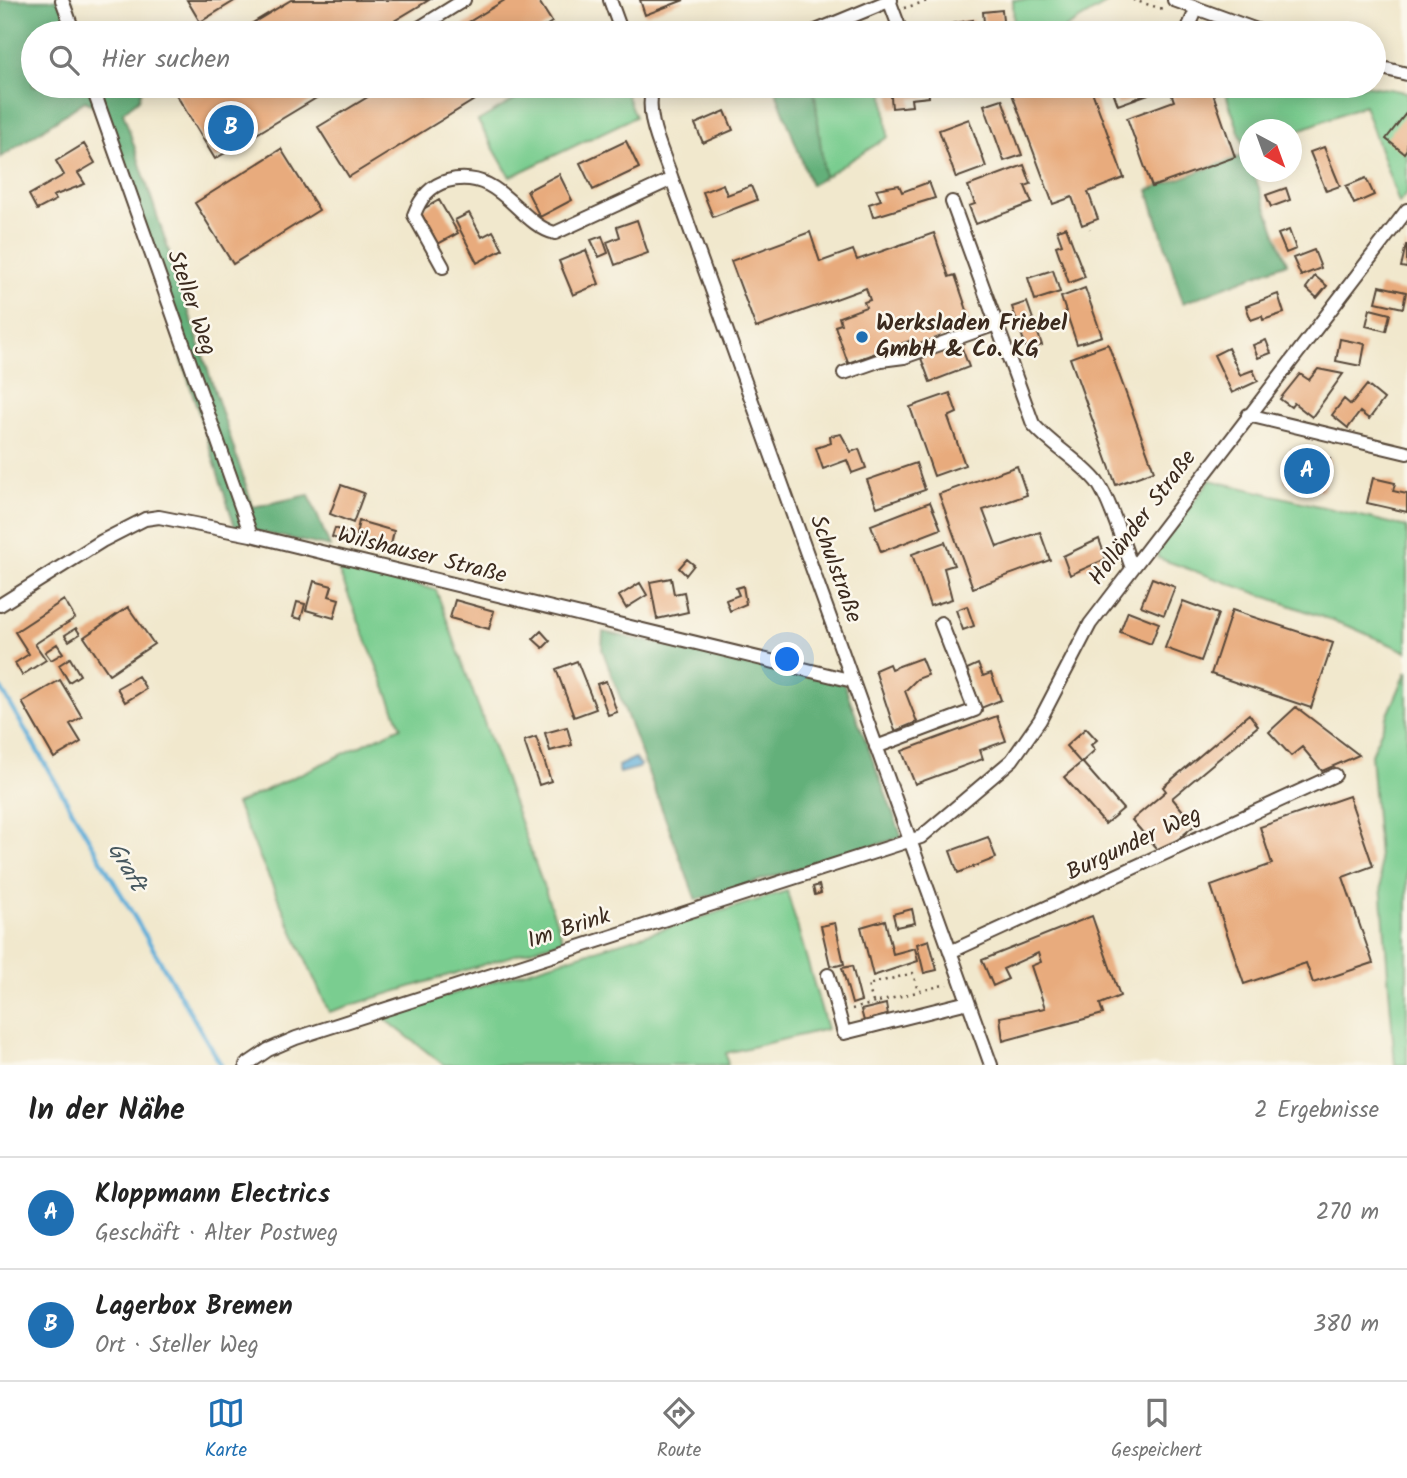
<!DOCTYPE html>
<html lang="de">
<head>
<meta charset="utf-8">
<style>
  :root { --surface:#fff; --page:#f2f2f2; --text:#222; --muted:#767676; --line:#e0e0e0; --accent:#1f6fb2 }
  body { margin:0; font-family:Kalam,sans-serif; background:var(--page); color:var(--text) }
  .compass { position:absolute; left:1239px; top:119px; width:63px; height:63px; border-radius:50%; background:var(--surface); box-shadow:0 4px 18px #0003; rotate:139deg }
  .you { position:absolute; left:788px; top:660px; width:24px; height:24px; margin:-18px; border:5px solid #fff; border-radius:50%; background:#1a73e8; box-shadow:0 0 0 10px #1a73e833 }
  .badge { display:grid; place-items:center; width:46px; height:46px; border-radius:50%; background:var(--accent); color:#fff; font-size:23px; font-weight:700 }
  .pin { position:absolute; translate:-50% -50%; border:4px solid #fff; box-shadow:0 2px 7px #0006 }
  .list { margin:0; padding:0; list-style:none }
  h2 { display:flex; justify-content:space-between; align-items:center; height:91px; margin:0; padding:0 28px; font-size:30px }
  h2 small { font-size:23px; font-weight:400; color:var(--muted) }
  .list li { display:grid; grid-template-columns:46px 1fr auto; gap:21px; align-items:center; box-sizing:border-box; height:112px; padding:0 28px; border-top:2px solid var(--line) }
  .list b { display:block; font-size:26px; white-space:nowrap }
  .list p { margin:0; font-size:23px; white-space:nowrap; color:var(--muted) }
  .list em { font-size:23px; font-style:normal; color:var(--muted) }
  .icon { flex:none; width:38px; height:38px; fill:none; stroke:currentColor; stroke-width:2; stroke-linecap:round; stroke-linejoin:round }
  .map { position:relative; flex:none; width:1407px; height:1065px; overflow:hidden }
  .search { position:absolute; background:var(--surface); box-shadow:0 4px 18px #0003; left:21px; right:21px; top:21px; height:77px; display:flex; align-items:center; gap:18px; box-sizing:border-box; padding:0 24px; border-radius:38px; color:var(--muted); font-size:26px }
  .sheet { height:315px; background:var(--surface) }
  nav { display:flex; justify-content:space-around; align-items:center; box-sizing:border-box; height:98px; border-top:2px solid var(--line); background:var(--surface); font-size:19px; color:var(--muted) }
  nav a { display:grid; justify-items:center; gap:4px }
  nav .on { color:var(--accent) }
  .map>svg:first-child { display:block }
  .green { fill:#7acd90; stroke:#5a7c57; stroke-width:2 }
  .forest { fill:#63b07a; stroke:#4f6d4c; stroke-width:2 }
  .water { fill:#5eaed9; stroke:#4c6c7c; stroke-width:2 }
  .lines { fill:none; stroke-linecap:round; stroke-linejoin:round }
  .stream { stroke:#5eaed9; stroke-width:4.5 }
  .building { fill:#e8ab7d }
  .minor-casing { stroke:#564638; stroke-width:16 }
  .path { stroke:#564638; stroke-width:2.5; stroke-dasharray:2 5; stroke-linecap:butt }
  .minor { stroke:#fff; stroke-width:12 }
  .poi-dot { fill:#1f6fb2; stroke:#fbf7ec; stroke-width:2.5 }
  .labels { text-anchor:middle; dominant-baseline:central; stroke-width:5; stroke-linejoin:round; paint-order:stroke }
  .street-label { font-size:23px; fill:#3b2a1e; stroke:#fbf7ec }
  .poi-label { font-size:23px; font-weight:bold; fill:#3b2a1e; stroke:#fbf7ec; text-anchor:start }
  .water-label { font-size:24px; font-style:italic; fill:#47585f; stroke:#fbf7ec }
</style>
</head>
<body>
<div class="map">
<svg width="1407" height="1065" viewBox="0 0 1407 1065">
  <rect width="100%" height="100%" fill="#fbf7ec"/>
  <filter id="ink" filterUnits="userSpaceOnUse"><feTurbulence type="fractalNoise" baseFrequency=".0143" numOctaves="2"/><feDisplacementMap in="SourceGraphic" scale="14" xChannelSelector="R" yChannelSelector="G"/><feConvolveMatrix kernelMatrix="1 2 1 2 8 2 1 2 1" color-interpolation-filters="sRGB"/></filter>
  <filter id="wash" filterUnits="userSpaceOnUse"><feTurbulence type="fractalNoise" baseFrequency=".00686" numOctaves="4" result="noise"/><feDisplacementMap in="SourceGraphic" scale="28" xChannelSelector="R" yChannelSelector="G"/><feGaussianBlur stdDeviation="1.57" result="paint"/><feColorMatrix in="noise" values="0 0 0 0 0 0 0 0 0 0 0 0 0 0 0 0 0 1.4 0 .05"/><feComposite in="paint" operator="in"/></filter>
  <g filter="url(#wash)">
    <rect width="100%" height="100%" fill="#f1e8cd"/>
    <!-- green -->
    <path class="green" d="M1013,0H1105L1109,2L1057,33H1014Z
      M538,86H623L635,117L510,177L478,121Z
      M814,86H883L888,137L824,177Z
      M1223,86H1370L1407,92V193L1399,203L1364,105L1292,133V130H1250L1249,150L1246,151Z
      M1210,480L1407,527V652L1353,628L1158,558L1157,551Z
      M336,564L436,590L563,940L329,1012L236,804L401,727Z
      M1407,671V1065H1395L1371,754Z
      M787,891L827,1029L726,1053L728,1065H444L381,1016Z"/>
    <!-- forest -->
    <path class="forest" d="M0,0H71L82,33H33V86H143L139,99L123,112L253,507L309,495L330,547L235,527L103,111L85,101L0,158Z
      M774,86H814L824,177L811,185Z
      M1247,154L1250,172H1253L1287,263L1183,303L1148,190Z
      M603,632L844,684L902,837L696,900L602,649Z"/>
    <!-- water -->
    <path class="water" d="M635,758L640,765L638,768L620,773L618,766Z"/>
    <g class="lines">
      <!-- stream -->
      <path class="stream" d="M0,687L221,1065"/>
    </g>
    <g id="blocks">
      <!-- building -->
      <path class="building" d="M187,0H236L200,22Z
        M291,0H429L374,33H236Z
        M505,0H538L552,22L534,33H451Z
        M640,0H684L645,15Z
        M1002,10L1004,33H985L983,12Z
        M973,20L974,33H935L934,27Z
        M171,86H311L318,97L215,159Z
        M386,86H416L421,95L433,86H478L484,94L349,177L318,127Z
        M890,86H928L929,97L911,99L912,106L892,108Z
        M1009,86H1090L1124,178L1088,192L1098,219L1082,225L1072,197L1053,204Z
        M1111,86H1155L1157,91L1118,105Z
        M1182,86H1189L1192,94L1211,88L1235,157L1152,187L1127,118L1174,101L1170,90Z
        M1002,99L1022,155L1004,161L984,105Z
        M725,111L733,130L703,143L695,124Z
        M1407,112V149L1404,153L1386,139Z
        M969,119L986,167L956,178L939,130Z
        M626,141L639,168L593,190L580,163Z
        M84,144L95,163L78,173L85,184L53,196L56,200L37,210L29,195L64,175L56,161Z
        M1324,147L1340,186L1326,191L1310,152Z
        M281,149L319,210L233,264L195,203Z
        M1024,165L1031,184L1025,186L1032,203L976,224L969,206L975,204L968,186Z
        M559,174L572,200L540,217L527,191Z
        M1366,178L1374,195L1354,204L1346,186Z
        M929,182L935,198L873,217L869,204L881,200L876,189L899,185L902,192Z
        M723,184L727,195L751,186L757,200L713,217L703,192Z
        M1286,188L1290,200L1271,207L1266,195Z
        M439,200L458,233L438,244L420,211Z
        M469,213L482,237L493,231L503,249L477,263L455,220Z
        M637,220L648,253L615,265L607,242L620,237L617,227Z
        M1066,227L1085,277L1069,283L1056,246L1062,244L1057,230Z
        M1289,230L1296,249L1286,253L1278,234Z
        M810,232L820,262L853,250L857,260L934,233L949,277L955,275L970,319L946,327L949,335L915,348L912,340L848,363L835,326L841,324L839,317L866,307L864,302L870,300L866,288L756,328L731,261Z
        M602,236L608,253L599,257L591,240Z
        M1406,245H1407V268L1401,267Z
        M586,250L599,284L573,295L559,261Z
        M1314,250L1321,268L1301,276L1293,258Z
        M1053,270L1060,292L1035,300L1028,278Z
        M1315,276L1327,286L1317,298L1306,288Z
        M1380,286L1406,292L1403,308L1376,302Z
        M1085,288L1102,336L1077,344L1061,297Z
        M1278,294L1284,313L1263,320L1262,316L1251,320L1246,306Z
        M1027,302L1042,345L1027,350L1012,307Z
        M1370,309L1390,314L1386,331L1366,326Z
        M1340,339L1365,344L1361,366L1336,361Z
        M1266,340L1271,353L1258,358L1253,345Z
        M960,343L969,367L930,382L921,358Z
        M1108,344L1154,471L1116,485L1070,358Z
        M1228,348L1240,375L1253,370L1258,381L1232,393L1214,355Z
        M1318,369L1343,374L1312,417L1294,403L1291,407L1280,399L1300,374L1309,380Z
        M1367,385L1384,399L1369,419L1360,412L1348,428L1332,415L1344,399L1351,405Z
        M950,393L957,413L948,417L965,465L934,476L910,407Z
        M841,434L851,452L859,449L866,468L852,473L847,460L823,469L816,448L831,443L830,436Z
        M1291,450L1330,459L1323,491L1284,482Z
        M916,463L925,490L877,507L867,480Z
        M1017,466L1027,495L983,510L997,547L1040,532L1050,560L973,588L939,494Z
        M1373,478L1395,483L1393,491L1407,494V512L1367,503Z
        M341,485L364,493L353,523L330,514Z
        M930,502L941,529L881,552L871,525Z
        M359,521L394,531L390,549L355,539Z
        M335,528L345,532L342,541L332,537Z
        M1099,539L1106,559L1070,575L1063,556Z
        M945,542L954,565L944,568L952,599L930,606L912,554Z
        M687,559L694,565L686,575L679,568Z
        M671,578L674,594L684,592L688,612L657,619L650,582Z
        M1152,578L1175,587L1164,615L1141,606Z
        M314,581L332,586L329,596L339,599L334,618L306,610Z
        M640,583L647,595L626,608L619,596Z
        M743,586L746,604L730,611L726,600L739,595L736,588Z
        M64,600L75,618L35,644L46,660L22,675L15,663L29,654L15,632Z
        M455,600L494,611L489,629L450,618Z
        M1183,601L1218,614L1201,661L1165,648Z
        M297,602L305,604L301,619L293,617Z
        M967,606L974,626L963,630L956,610Z
        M128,607L154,644L109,674L84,637Z
        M1232,610L1333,643L1311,708L1211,674Z
        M1128,611L1159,623L1151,644L1120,632Z
        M76,628L80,634L69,641L65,635Z
        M541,631L550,641L543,648L533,639Z
        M57,644L63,653L51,660L45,652Z
        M70,658L80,675L69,682L59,665Z
        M921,658L928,675L917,679L905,691L917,722L895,731L875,670L889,664L891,669Z
        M577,661L596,709L574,717L556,669Z
        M978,664L983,676L991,673L1001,700L981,708L967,669Z
        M138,676L146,689L125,702L117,688Z
        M60,680L82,717L70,724L81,742L54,758L22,702Z
        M606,681L617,712L608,715L597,684Z
        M1296,707L1359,755L1322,771L1302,747L1291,756L1269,732Z
        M1249,714L1258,726L1172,798L1195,825L1161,854L1132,820L1166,791L1163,787Z
        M997,716L1006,741L980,750L983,759L915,784L902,751Z
        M567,727L572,745L550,751L545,733Z
        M1086,728L1097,740L1091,745L1095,750L1081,763L1066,746Z
        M536,737L551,781L539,785L524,741Z
        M1082,762L1123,809L1105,824L1064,777Z
        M1349,796L1373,866L1343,877L1373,963L1313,983L1306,963L1244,984L1211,886L1272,864L1260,827Z
        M988,837L996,858L958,873L950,851Z
        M819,885L821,893L815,895L813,887Z
        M912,909L915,923L896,927L893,914Z
        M1092,916L1120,996L1100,1004L1103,1014L1003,1041L1000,1017L1045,1008L1031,966L1041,962L1038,953L1003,969L1008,979L993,986L982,960Z
        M885,920L893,954L915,948L918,961L873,976L861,927Z
        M835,923L844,964L836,966L830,965L821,926Z
        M929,940L937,970L924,973L917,944Z
        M852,966L861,1001L852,1004L842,968Z
        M886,1004L888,1015L864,1021L861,1010Z"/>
    </g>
  </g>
  <g filter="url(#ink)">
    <use href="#blocks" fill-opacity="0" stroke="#564638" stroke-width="2"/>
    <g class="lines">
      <!-- minor casing -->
      <g class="minor-casing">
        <path id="minor" d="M62,0L74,33
          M610,0L622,33
          M889,0L898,24
          M1174,0L1265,33
          M411,33L464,0
          M811,33L891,0
          M1186,33L1197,8
          M1374,66L1407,74
          M92,86L251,535
          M653,86C644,117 662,149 672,179L991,1065
          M952,202L1033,424C1052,446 1079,460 1097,482C1110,499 1124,547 1132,568
          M443,267L414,215C420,199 429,186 447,181C501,167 518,224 555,233L672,179
          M844,373L881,360L904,357L996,324
          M1248,415L1407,453
          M0,605L102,541L145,519L159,517L251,535L853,681
          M876,747L975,710L941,623
          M950,952L1335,775
          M828,975L844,1033L968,1002
          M246,1065L268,1050L296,1038L921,837L1012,760L1040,720L1090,624L1407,210"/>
      </g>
      <!-- path -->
      <path class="path" d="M1133,0L1166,10
        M904,8L931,0
        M665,90L687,92L711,86
        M1088,222L1090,229
        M873,1002L868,985L913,973L918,992
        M852,1009L947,984"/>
      <!-- minor -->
      <use href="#minor" class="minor"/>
    </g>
  </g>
  <!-- markers -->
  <circle class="poi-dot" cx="862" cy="337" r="7"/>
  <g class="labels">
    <!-- street labels -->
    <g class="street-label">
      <text transform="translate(191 303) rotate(71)">Steller Weg</text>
      <text transform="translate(1143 518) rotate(-53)">Holländer Straße</text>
      <text transform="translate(422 556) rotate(14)">Wilshauser Straße</text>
      <text transform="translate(835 569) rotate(70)">Schulstraße</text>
      <text transform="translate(1134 844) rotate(-25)">Burgunder Weg</text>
      <text transform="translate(569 929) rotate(-18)">Im Brink</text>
    </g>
    <!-- poi labels -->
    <g class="poi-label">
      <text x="876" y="324">Werksladen Friebel<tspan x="876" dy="26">GmbH &amp; Co. KG</tspan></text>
    </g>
    <!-- water labels -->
    <g class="water-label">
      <text transform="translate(126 867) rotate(60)">Graft</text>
    </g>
  </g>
</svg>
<svg class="compass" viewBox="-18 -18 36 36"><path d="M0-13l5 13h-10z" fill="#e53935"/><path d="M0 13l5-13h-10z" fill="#767676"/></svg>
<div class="you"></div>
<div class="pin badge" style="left:1307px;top:471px">A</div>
<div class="pin badge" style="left:231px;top:128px">B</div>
<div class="search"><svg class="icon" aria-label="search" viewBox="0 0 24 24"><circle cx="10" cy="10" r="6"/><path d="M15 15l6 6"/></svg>Hier suchen</div>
</div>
<section class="sheet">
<h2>In der Nähe<small>2 Ergebnisse</small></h2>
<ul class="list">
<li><span class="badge">A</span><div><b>Kloppmann Electrics</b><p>Geschäft · Alter Postweg</p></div><em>270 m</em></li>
<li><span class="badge">B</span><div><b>Lagerbox Bremen</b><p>Ort · Steller Weg</p></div><em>380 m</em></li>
</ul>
</section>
<nav>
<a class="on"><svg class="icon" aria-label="map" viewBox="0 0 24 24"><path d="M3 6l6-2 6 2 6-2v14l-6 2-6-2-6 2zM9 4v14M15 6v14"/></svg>Karte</a>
<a><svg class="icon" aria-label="directions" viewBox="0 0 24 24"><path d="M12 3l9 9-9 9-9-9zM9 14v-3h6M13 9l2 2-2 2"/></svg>Route</a>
<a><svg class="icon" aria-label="saved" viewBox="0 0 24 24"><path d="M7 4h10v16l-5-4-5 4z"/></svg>Gespeichert</a>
</nav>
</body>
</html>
